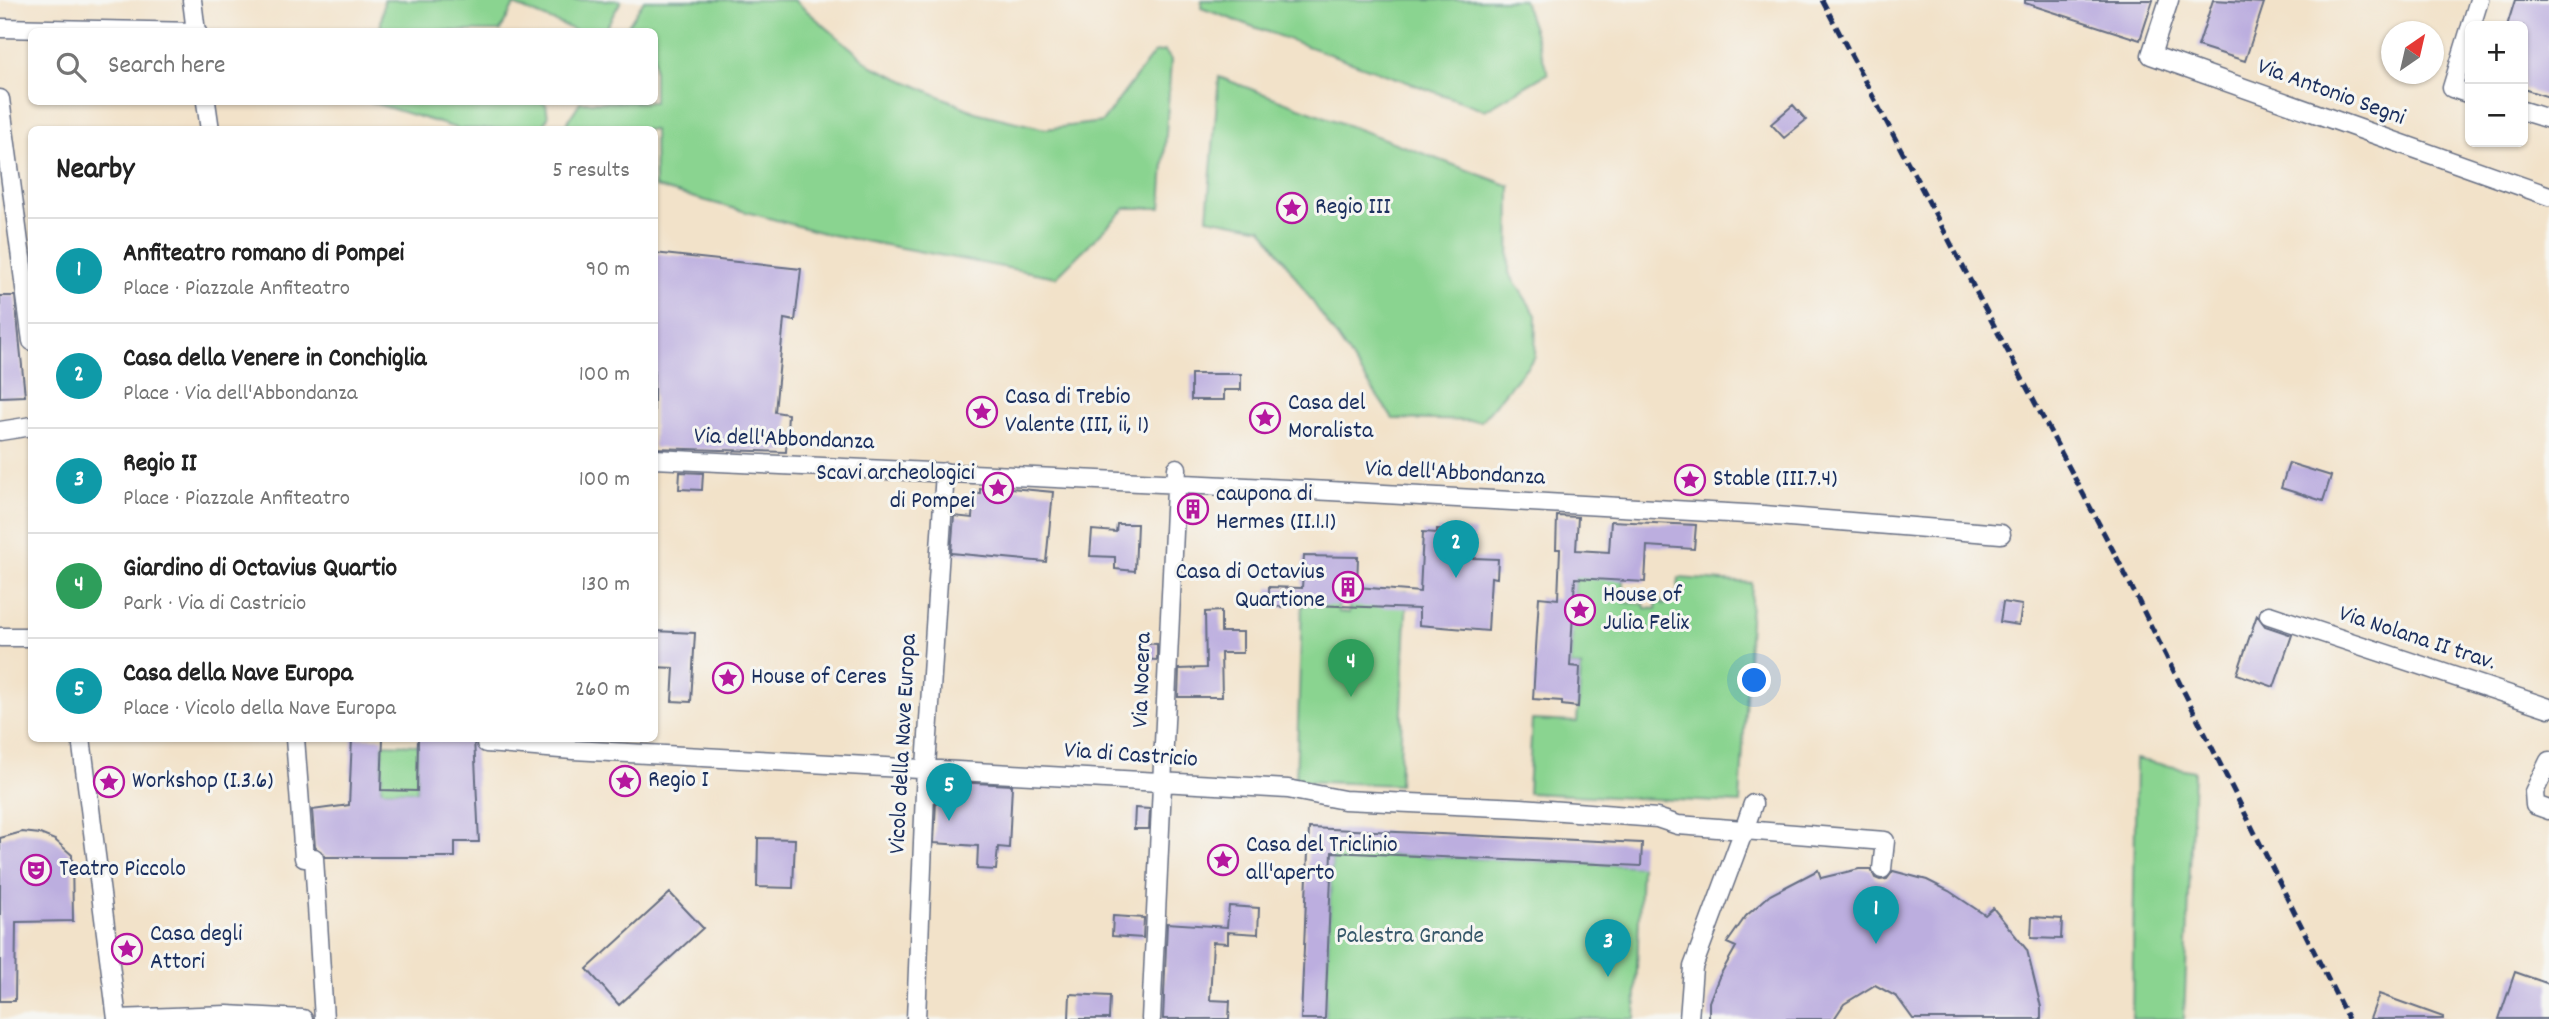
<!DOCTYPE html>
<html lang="en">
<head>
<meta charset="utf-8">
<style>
  :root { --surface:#fff; --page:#f6f6f6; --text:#222; --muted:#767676; --line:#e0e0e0; --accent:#1a73e8 }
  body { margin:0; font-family:Dekko,sans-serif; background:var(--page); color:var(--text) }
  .controls { position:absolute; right:21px; top:21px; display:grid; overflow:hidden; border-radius:10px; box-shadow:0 2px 5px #0004 }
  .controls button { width:63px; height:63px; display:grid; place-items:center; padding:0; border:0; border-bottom:2px solid var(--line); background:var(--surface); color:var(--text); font:35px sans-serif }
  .compass { position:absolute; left:2381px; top:21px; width:63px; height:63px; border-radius:50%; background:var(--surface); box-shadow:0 2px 5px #0004; rotate:34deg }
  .you { position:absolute; left:1755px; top:681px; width:24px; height:24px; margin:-18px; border:5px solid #fff; border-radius:50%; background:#1a73e8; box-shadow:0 0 0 10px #1a73e833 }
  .badge { display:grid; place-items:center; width:46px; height:46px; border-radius:50%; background:var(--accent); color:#fff; font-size:23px; font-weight:700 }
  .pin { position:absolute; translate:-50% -58px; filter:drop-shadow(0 2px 4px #0008) }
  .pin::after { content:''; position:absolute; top:37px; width:24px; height:21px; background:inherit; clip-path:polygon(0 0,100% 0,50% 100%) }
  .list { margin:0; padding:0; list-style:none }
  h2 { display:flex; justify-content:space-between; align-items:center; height:91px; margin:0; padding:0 28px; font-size:30px }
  h2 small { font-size:23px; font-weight:400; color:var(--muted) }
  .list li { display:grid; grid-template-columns:46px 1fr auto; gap:21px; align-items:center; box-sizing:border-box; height:105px; padding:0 28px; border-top:2px solid var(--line) }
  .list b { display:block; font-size:26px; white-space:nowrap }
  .list p { margin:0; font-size:23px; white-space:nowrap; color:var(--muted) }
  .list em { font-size:23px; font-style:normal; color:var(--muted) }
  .icon { flex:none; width:38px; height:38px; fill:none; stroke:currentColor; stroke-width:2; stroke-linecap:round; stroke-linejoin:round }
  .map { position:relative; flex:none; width:2549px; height:1019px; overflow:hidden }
  .search { position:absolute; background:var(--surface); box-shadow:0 2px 5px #0004; left:28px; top:28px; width:630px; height:77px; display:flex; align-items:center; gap:18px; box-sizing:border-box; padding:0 24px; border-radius:10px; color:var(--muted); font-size:26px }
  .panel { position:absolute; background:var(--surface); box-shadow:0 2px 5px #0004; left:28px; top:126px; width:630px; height:616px; border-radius:10px }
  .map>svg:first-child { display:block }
  .green { fill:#8ad490; stroke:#528277; stroke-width:2 }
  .building { fill:#bcaedf }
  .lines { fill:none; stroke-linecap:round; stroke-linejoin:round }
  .street-casing { stroke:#666e83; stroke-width:21 }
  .street { stroke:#fff; stroke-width:18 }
  .rail { stroke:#1b2f5e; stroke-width:5; stroke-dasharray:10 5; stroke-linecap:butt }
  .labels { text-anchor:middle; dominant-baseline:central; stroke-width:6; stroke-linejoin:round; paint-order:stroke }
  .street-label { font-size:24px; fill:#1b2f5e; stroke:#f6f6f2 }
  .poi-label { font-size:24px; fill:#1b2f5e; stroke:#f6f6f2; text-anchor:start }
  .park-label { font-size:24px; fill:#37586a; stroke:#f6f6f2 }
</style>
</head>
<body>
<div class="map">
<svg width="2549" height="1019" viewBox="0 0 2549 1019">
  <rect width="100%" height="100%" fill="#f6f6f2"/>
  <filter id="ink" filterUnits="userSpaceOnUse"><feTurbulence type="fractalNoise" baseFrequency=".0143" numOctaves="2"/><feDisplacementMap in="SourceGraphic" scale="14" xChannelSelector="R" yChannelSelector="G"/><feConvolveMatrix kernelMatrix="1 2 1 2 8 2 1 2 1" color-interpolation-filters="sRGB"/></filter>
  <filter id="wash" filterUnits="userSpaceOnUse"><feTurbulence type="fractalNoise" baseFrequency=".00686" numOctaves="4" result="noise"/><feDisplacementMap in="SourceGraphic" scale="28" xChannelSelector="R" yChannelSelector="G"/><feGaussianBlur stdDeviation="1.57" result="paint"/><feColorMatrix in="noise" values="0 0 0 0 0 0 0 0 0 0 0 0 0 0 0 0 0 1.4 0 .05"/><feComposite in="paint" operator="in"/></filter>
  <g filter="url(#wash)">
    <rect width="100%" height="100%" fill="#f2e2c9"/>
    <!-- green -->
    <path class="green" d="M384,0H614L621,1L604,31H577L514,5L500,31H380Z
      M644,0H794L872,66L975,112L1045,129L1102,122L1154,53L1165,51L1171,60L1161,208H1126L1056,277L827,234L655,187L654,130L563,129L580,102H654V32L624,31Z
      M1202,0H1523L1548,73L1485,110L1201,8Z
      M1219,77L1510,186L1509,273L1536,315L1535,357L1481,421L1393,419L1262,228L1207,218Z
      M370,102H541L546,104L548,117L541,129H459Z
      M1576,560L1624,581L1623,602L1644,604L1645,608L1656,609L1657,599L1664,605L1669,600L1677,601L1679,578L1752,583L1740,803L1528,793L1532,720L1577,722L1581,667L1570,666Z
      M1407,591L1399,785L1296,781L1302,605L1339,596L1338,612L1349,613V596Z
      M383,744L418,745L417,791L381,790Z
      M2136,759L2194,771L2184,1019H2132Z
      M1332,852L1641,866L1635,1019H1325Z"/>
    <g id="blocks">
      <!-- building -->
      <path class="building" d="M2025,0H2153L2140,40L2025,3Z
        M2213,0L2264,3L2245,61L2198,46Z
        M2515,0H2549V97L2523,89V26H2507Z
        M1793,105L1806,120L1784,138L1771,124Z
        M654,253L801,269L795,321L784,319L775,412L788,414L786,452L654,448Z
        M0,296H15L25,396L0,397Z
        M1191,374H1241V390H1224V400H1191Z
        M2289,463L2331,476L2323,501L2281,488Z
        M680,472L703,473L702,490L679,489Z
        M999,487L1053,492L1046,562L951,553L954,516L972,518L974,493L980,494V489L998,490Z
        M1187,500L1202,501L1201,518L1186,517Z
        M1557,516L1578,517L1576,550L1609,552L1611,521L1696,525L1694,549L1647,546L1645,582L1575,578L1570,666L1580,667L1578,707L1562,705V701L1533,699L1539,597L1558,599L1560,549H1556Z
        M1117,524H1137L1135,571L1115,569V557L1090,556L1092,530L1116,532Z
        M1437,529L1475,531L1473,558L1498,559L1497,578L1491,577L1488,631L1419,625V609L1286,604V607L1269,606V587L1302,588L1304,556L1358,557L1357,587L1420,592L1423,532L1437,533Z
        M2003,602L2022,605L2019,625L2000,622Z
        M1221,611V632H1243V653H1221L1222,697H1178L1179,669L1206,668L1205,612Z
        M2257,615L2265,626L2292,635L2274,687L2237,674Z
        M654,631L695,633L691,702L672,701L674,668L654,667Z
        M1140,643L1157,644V660L1140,659Z
        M352,738H383L381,790L417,791L418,738H474L479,842H455V857H325L315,847L312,810L349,805Z
        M937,781L1012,785L1009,848L998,847L996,870L977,869L978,846L934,843Z
        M1135,808L1150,809L1149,829H1134Z
        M1309,828L1642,843L1641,866L1332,852L1325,1019H1301Z
        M22,832L40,834L55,840L72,855L73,921L16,922L15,1001H0V838Z
        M758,838L795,839L793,888L757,887Z
        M1859,869H1871L1875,878L1880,880L1887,879L1893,871L1927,880L1949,891L1985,915L1993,908L2027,950L2041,1007V1019H1913L1897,997L1875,985L1844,1004L1834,1019H1709V1002L1719,977L1736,947L1727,943L1746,916L1770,895L1818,870L1821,878Z
        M670,893L703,928L619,1005L587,969Z
        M1229,906L1259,908L1258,934L1228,932V943L1213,942L1210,1000L1230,1001L1229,1019H1163L1167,923L1227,927Z
        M1113,916L1144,918L1143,938L1112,936Z
        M2032,917L2062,919L2061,939L2031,938Z
        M2515,972L2549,984V1019H2499Z
        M1070,994L1110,996L1109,1019H1069Z
        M2379,994L2443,1017V1019H2370Z"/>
    </g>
  </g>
  <g filter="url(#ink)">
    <use href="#blocks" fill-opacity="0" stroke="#666e83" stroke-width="2"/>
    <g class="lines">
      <!-- street casing -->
      <g class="street-casing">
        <path id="street" d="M192,0L196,32
          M2169,0L2151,55L2549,196
          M2471,26L2479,0
          M0,28L197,32
          M2470,29L2452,88L2470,94
          M0,99L32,341
          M206,102L210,130
          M2523,111L2549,119
          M0,431L32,426
          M654,459L1330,491L1764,515L2001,534
          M2269,615L2549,708
          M0,637H32
          M81,738L117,1019
          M295,738L304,858H314L324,1019
          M485,738L486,743L573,750L1288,789L1344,800L1521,808L1657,818L1678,825L1744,830L1753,804
          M2549,761L2534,792L2535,805L2549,810
          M117,1019L227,1015L303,1019
          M916,1019L926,767L945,472
          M1151,1019L1177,468
          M1689,1019L1693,967L1744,830L1885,841L1882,869"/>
      </g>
      <!-- street -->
      <use href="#street" class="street"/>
      <!-- rail -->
      <path class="rail" d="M1822,0L2117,558L2348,1019"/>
    </g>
  </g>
  <!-- icons -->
  <defs>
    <g id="sight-ring" transform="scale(1.575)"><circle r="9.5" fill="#f6f6f2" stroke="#b5179e" stroke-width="1.5"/><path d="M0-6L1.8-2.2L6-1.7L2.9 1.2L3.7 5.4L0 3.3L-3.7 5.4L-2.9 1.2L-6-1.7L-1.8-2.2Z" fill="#b5179e"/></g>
    <g id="building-ring" transform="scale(1.575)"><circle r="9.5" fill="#f6f6f2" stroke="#b5179e" stroke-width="1.5"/><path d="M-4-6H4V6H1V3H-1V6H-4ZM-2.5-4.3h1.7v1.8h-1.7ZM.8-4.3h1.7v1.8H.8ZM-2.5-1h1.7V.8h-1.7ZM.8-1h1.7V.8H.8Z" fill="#b5179e"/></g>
    <g id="theatre-ring" transform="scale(1.575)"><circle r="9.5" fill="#f6f6f2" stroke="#b5179e" stroke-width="1.5"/><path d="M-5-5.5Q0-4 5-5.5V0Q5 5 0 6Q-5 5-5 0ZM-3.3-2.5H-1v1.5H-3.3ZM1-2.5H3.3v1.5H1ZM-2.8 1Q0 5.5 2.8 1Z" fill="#b5179e"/></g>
  </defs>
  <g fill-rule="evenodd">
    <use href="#sight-ring" x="1292" y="208"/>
    <use href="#sight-ring" x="982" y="412"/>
    <use href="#sight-ring" x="1265" y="418"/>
    <use href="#sight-ring" x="1690" y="480"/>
    <use href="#sight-ring" x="998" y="488"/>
    <use href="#building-ring" x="1193" y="509"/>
    <use href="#building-ring" x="1348" y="587"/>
    <use href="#sight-ring" x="1580" y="610"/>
    <use href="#sight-ring" x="728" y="678"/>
    <use href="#sight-ring" x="625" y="781"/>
    <use href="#sight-ring" x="109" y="782"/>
    <use href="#sight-ring" x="1223" y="860"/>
    <use href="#theatre-ring" x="36" y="870"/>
    <use href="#sight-ring" x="127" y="949"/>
  </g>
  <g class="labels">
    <!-- street labels -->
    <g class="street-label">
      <text transform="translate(2331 93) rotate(20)">Via Antonio Segni</text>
      <text transform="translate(784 440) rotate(2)">Via dell'Abbondanza</text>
      <text transform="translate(1455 474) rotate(3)">Via dell'Abbondanza</text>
      <text transform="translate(2417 639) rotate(18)">Via Nolana II trav.</text>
      <text transform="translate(1143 680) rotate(-88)">Via Nocera</text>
      <text transform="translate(904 744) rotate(-87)">Vicolo della Nave Europa</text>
      <text transform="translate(1131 756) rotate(4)">Via di Castricio</text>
    </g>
    <!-- poi labels -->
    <g class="poi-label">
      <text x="1315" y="208">Regio III</text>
      <text x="1005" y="398">Casa di Trebio<tspan x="1005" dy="28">Valente (III, ii, 1)</tspan></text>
      <text x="1288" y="404">Casa del<tspan x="1288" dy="28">Moralista</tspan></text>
      <text x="975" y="474" text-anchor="end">Scavi archeologici<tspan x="975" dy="28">di Pompei</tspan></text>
      <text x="1713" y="480">Stable (III.7.4)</text>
      <text x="1216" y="495">caupona di<tspan x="1216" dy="28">Hermes (II.1.1)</tspan></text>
      <text x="1325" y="573" text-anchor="end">Casa di Octavius<tspan x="1325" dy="28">Quartione</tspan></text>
      <text x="1603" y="596">House of<tspan x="1603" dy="28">Julia Felix</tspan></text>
      <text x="751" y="678">House of Ceres</text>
      <text x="648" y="781">Regio I</text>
      <text x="132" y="782">Workshop (I.3.6)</text>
      <text x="1246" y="846">Casa del Triclinio<tspan x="1246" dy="28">all'aperto</tspan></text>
      <text x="59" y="870">Teatro Piccolo</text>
      <text x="150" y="935">Casa degli<tspan x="150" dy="28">Attori</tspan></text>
    </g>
    <!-- park labels -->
    <g class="park-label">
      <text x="1410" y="937">Palestra Grande</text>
    </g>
  </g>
</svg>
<div class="controls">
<button>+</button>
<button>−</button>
</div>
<svg class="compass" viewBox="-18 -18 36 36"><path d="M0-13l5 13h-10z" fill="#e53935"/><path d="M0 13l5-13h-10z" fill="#767676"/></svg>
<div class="you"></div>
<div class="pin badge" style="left:1876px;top:944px;background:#0f9aa8">1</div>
<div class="pin badge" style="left:1456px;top:578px;background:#0f9aa8">2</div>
<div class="pin badge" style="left:1608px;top:977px;background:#0f9aa8">3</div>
<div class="pin badge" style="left:1351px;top:697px;background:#2e9e5b">4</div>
<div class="pin badge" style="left:949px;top:821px;background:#0f9aa8">5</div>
<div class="search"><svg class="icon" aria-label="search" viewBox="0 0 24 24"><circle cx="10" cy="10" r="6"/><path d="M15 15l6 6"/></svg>Search here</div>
<section class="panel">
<h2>Nearby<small>5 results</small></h2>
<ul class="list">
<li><span class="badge" style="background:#0f9aa8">1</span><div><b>Anfiteatro romano di Pompei</b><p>Place · Piazzale Anfiteatro</p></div><em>90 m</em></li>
<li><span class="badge" style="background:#0f9aa8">2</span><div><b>Casa della Venere in Conchiglia</b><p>Place · Via dell'Abbondanza</p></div><em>100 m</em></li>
<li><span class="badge" style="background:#0f9aa8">3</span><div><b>Regio II</b><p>Place · Piazzale Anfiteatro</p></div><em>100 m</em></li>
<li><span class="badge" style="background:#2e9e5b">4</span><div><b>Giardino di Octavius Quartio</b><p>Park · Via di Castricio</p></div><em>130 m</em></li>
<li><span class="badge" style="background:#0f9aa8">5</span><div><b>Casa della Nave Europa</b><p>Place · Vicolo della Nave Europa</p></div><em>260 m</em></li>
</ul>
</section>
</div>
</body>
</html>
